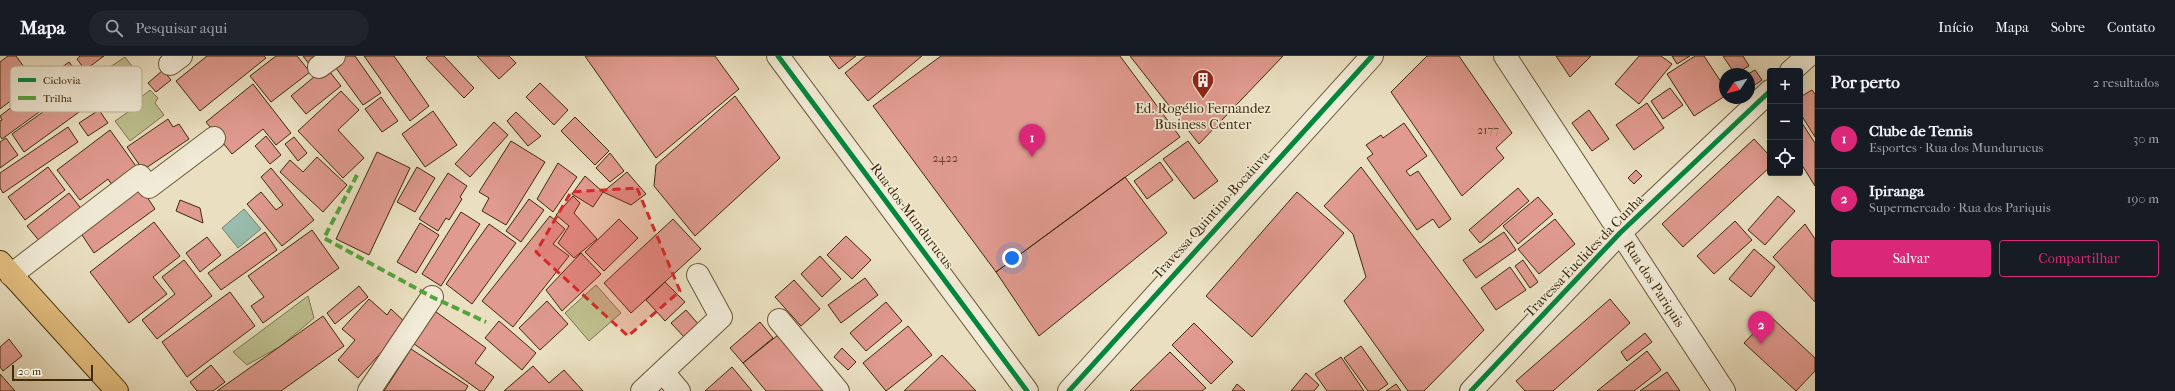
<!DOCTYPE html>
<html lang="pt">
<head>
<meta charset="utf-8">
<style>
  :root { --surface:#171b24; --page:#20242c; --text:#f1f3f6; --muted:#9ea1a6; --line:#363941; --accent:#db2777 }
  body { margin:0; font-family:"IM FELL French Canon",serif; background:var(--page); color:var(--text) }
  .controls { position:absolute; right:12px; top:12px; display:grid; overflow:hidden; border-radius:4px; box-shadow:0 4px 16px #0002 }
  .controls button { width:36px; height:36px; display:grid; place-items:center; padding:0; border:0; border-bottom:1px solid var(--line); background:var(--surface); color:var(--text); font:20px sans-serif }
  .compass { position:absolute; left:1719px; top:12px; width:36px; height:36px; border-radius:50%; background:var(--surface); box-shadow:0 4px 16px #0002; rotate:235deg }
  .scale { position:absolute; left:12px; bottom:10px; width:81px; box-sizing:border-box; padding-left:4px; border:2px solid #3f2a09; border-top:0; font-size:11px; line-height:14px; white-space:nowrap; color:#3f2a09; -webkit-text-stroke:3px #f1ebd7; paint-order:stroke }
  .you { position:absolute; left:1012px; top:202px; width:14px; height:14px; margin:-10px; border:3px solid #fff; border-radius:50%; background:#1a73e8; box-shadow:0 0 0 6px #1a73e833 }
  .badge { display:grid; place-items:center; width:26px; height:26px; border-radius:50%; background:var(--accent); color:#fff; font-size:13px; font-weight:700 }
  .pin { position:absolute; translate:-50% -33px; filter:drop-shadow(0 1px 2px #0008) }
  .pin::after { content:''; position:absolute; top:21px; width:14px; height:12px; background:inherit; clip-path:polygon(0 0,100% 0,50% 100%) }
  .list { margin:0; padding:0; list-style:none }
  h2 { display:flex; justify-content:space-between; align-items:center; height:52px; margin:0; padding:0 16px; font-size:17px }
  h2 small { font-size:13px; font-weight:400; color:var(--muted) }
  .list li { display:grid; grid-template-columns:26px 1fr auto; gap:12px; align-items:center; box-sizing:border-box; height:60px; padding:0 16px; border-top:1px solid var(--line) }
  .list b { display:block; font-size:15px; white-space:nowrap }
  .list p { margin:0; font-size:13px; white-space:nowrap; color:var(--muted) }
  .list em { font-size:13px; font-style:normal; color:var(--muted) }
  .actions { display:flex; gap:8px; padding:12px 16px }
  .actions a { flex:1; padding:9px 0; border:1px solid var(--accent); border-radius:4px; text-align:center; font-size:14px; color:var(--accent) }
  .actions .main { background:var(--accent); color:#fff }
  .icon { flex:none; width:22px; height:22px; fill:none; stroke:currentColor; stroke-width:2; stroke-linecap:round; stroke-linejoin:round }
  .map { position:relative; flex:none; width:1815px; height:335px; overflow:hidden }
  header { display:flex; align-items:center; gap:24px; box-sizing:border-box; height:56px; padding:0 20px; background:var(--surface); border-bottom:1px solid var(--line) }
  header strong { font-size:19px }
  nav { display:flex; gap:22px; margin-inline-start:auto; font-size:14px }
  .search { width:280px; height:36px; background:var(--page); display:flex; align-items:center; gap:10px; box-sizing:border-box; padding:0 14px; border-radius:22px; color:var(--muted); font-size:15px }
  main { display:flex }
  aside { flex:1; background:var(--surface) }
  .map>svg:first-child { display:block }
  .green { fill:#bec08e; stroke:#7e754c }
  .water { fill:#98bdae; stroke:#74826c }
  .building { fill:#e09a8f; stroke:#3f2a09 }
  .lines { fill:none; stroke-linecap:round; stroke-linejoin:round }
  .minor-casing { stroke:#6a5837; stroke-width:24 }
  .major-casing { stroke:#3f2a09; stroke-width:24 }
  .minor { stroke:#f1ebd7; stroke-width:22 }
  .major { stroke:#e5c080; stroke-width:22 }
  .quiet { stroke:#54a43e; stroke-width:4; stroke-dasharray:8 4; stroke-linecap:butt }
  .cycleway-casing { stroke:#f1ebd7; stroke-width:8 }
  .cycleway { stroke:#00873e; stroke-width:5 }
  .marked { fill:#d62828; fill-opacity:0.2; stroke:#d62828; stroke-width:3; stroke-dasharray:8 5; stroke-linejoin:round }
  .labels { text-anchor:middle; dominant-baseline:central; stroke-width:3.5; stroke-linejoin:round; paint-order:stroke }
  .number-label { font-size:12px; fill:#67462a }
  .poi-label { font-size:14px; fill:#3f2a09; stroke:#f1ebd7 }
  .street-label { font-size:14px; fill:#3f2a09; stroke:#f1ebd7 }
  .key { fill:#f1ebd7; stroke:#bcb199; stroke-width:1 }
  .key-label { font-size:11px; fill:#3f2a09 }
</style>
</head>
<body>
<header>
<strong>Mapa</strong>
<div class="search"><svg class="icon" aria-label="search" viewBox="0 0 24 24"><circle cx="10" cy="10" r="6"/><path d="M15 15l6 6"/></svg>Pesquisar aqui</div>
<nav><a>Início</a><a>Mapa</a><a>Sobre</a><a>Contato</a></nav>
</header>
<main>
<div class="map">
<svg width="1815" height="335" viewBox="0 0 1815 335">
  <rect width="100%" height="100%" fill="#eae0c1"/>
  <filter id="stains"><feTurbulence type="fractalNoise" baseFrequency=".005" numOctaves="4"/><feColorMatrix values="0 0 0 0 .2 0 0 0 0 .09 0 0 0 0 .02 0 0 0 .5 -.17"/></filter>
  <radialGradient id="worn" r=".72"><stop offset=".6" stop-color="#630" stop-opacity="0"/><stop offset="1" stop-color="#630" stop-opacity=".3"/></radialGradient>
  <!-- green -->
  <path class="green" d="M125,1L138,18L105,41L92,23Z
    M150,34L158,42L155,47L164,59L130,85L115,65L137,50L136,45Z
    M596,229L621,257L589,285L565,257Z
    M308,240L314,262L281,290L247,309L233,296Z"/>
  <!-- water -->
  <path class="water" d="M244,153L261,173L238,192L222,172Z"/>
  <!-- building -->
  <path class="building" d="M8,0H16L35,26L0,53V6Z
    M80,0H104L85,14L77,3Z
    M207,0H264L266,2L200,55L176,25Z
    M276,0H297L310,16L271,46L250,20Z
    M303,0H328L312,12Z
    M343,0H355L381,37L363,49L333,8Z
    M364,0H394L429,50L410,65Z
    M428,0H444L474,32L464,42L426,2Z
    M477,0H509L516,7L499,23Z
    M585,0H715L739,33L656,102Z
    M829,0H856L839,13Z
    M866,0H922L868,45L845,17Z
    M941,0H1120L1180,81L996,216L873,50Z
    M1130,0H1283L1199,88Z
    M1427,0H1459L1512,77L1496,92L1504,102L1462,140L1391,36Z
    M1556,0H1591L1570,21Z
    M1639,0H1661L1672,8L1639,48L1615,28Z
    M1672,0H1690L1677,8Z
    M1695,0H1704L1725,32V40L1694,60L1667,18Z
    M1723,0H1743L1749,10L1735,18Z
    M69,6L85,26L64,40L49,21Z
    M326,11L341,30L306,58L291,40Z
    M163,14L171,24L156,36L148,27Z
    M1755,14L1762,24L1749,33L1748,18Z
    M47,24L60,41L2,83L0,80V65L2,64L0,60Z
    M85,26L97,43L24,96L12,78Z
    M540,27L568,54L554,69L526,41Z
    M253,28L291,77L276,89L263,73L232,98L206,66Z
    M1670,32L1683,49L1663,63L1651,45Z
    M1812,34L1815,38V81L1800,57V41Z
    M341,35L359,54L338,74L364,102L343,122L298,75Z
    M735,40L780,102L695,180L654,130L656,109Z
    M381,41L398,65L382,76L365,53Z
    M1647,47L1664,72L1634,94L1616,69Z
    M99,54L108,67L88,80L79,67Z
    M1589,54L1609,83L1592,95L1572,67Z
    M433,55L457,89L425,111L402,78Z
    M516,56L541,80L528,90L507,65Z
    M575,61L609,95L595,109L561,75Z
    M168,63L173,71L179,68L189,83L143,114L127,91Z
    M1800,64L1815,87V130L1800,106Z
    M494,66L508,79L470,121L455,108Z
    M1404,67L1427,100L1406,115L1410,120L1418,115L1451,163L1439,172L1433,163L1417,174L1367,102L1373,98L1366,89L1381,79L1383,82Z
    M68,71L78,86L3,137L0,132V117Z
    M110,74L138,113L114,132L108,123L80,144L57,114Z
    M266,80L281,99L270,108L255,90Z
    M294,81L307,97L298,105L285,88Z
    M6,82L18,99L0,112V86Z
    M1754,83L1770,100V111L1683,191L1662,168Z
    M511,85L545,106L506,169L482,155L489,142L479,136Z
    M1188,85L1218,125L1194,143L1163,103Z
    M377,96L410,112L369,199L336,183Z
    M610,97L624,115L610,126L596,112Z
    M317,101L347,129L323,156L280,116L290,104L303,116Z
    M1160,106L1173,124L1147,143L1134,125Z
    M558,107L577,121L553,156L537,143Z
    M48,111L65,134L25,164L8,141Z
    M417,111L435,122L415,156L397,146Z
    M1361,111L1484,274L1424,335H1408L1344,245L1366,221L1353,178L1324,150Z
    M271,112L314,164L282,190L247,148L261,136L276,154L283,149L261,121Z
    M1636,114L1642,120L1634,128L1628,122Z
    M627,116L646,138L631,149L603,136Z
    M448,117L467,130L460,141L462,143L449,164L446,162L438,175L419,163Z
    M585,120L603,136L593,151L572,138Z
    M1125,121L1167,177L1039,280L996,216Z
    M141,132L155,153L94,197L80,176Z
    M1518,132L1529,145L1480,187L1469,174Z
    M1297,136L1344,177L1252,281L1206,240Z
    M69,137L83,155L41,187L27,170Z
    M573,140L580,147L574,157L597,183L574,202L558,187L569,170L556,159Z
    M1778,140L1795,155L1765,189L1748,174Z
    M1538,141L1553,158L1518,188L1503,170Z
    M529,143L544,154L521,186L506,175Z
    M180,144L200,152L203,167L176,155Z
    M461,156L480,168L441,230L422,218Z
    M550,160L565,173L553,188L569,200L513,271L482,245Z
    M619,163L638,182L604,215L585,196Z
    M673,163L701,193L631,257L604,227Z
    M1555,163L1575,188L1539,218L1518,193Z
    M1735,165L1752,184L1714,218L1697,200Z
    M154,166L180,200L153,221L167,238L129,267L90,216Z
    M420,167L439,179L416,217L397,206Z
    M489,168L516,187L472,248L446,228Z
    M1805,168L1815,183V246L1773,201Z
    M312,174L339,212L263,267L251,250L264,241L248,220Z
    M265,176L277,194L221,234L208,217Z
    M1504,176L1516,194L1476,222L1463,204Z
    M846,180L871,204L852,223L827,199Z
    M207,181L221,199L200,216L186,197Z
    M1754,193L1775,211L1751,241L1729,223Z
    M581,197L601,218L562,255L546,234Z
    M820,200L841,223L822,241L801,218Z
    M184,204L212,240L157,283L142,264L175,238L162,221Z
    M1523,204L1538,226L1530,232L1515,210Z
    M1510,211L1526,234L1496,254L1481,232Z
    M865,222L878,239L841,267L828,249Z
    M794,224L820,253L801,270L775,241Z
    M665,226L685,246L665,265L646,244Z
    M359,230L368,241L335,268L327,257Z
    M230,236L255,270L187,321L162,286Z
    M369,243L387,259L391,253L407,268L358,322L338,304L355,284L342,273Z
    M1610,243L1630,267L1553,335H1525L1516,325Z
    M547,245L568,268L540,294L519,272Z
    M886,246L902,265L866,295L850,277Z
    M432,253L486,292L475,307L494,321L484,335H480L410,285Z
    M686,254L700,270L686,283L671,267Z
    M323,260L344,290L281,335H217Z
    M1770,260L1815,302V315L1796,335L1744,287Z
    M499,265L536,297L522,314L485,282Z
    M760,266L773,282L743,307L730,292Z
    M1194,267L1233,306L1211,328L1172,289Z
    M908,270L932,299L886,335L863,307Z
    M1645,277L1652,286L1627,305L1621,296Z
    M778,279L825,335H766L743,307Z
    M9,283L22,300L3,315L0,311V291Z
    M1361,290L1388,328L1378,335H1368L1344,302Z
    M842,292L856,306L848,314L834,301Z
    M411,293L468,330L465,335H384Z
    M1647,295L1661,314L1634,335H1597Z
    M1170,296L1206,332L1202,335H1130Z
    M942,299L976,335H904Z
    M1341,301L1364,335H1327L1315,318Z
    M211,309L225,326L213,335H197L190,326Z
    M533,310L549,327L564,314L583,335H504Z
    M732,311L752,335H705Z
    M1667,316L1680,335H1640Z
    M1306,317L1319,329L1314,335H1291Z
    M0,318L15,335H0Z
    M1237,328L1245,335H1232Z
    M1396,328L1401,335H1386Z"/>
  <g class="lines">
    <!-- minor casing -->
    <g class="minor-casing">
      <path id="minor" d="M778,0L1027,335
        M1505,0L1724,335
        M170,8L181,0
        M319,11L334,0
        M1791,15L1808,0
        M11,219L140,120L149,131L214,82
        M779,264L838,335
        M663,316L679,335
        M369,335L432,241
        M642,335L721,261L698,219
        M1069,335L1372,0
        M1471,335L1620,177L1770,35"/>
    </g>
    <!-- major casing -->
    <g class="major-casing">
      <path id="major" d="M0,206L117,335"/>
    </g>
    <!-- minor -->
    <use href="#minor" class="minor"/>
    <!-- major -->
    <use href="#major" class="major"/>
    <!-- quiet -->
    <path class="quiet" d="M357,119L324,182L432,241L486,266"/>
    <!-- cycleway casing -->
    <g class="cycleway-casing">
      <path id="cycleway" d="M778,0L1027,335
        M1069,335L1372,0
        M1471,335L1620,177L1770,35"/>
    </g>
    <!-- cycleway -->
    <use href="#cycleway" class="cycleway"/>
  </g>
  <!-- marked area -->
  <path class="marked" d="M637,132L680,235L628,280L536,196L571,136Z"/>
  <!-- icons -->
  <defs>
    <g id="building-pin" transform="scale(1.15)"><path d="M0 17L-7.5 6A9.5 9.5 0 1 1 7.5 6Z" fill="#8f2418" stroke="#f1ebd7"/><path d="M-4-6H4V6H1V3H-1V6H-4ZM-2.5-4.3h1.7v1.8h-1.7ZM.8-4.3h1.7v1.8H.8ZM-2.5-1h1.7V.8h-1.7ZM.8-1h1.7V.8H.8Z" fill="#fff"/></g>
  </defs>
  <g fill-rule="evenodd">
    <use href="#building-pin" x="1203" y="24"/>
  </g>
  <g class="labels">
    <!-- number labels -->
    <g class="number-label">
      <text x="1488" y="74">2177</text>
      <text x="945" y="102">2422</text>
    </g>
    <!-- poi labels -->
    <g class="poi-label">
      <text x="1203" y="52">Ed. Rogélio Fernandez<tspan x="1203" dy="16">Business Center</tspan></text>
    </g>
    <!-- street labels -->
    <g class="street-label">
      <text transform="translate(1211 159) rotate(-48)">Travessa Quintino Bocaiuva</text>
      <text transform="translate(912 160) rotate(53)">Rua dos Mundurucus</text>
      <text transform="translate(1584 200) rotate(-46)">Travessa Euclides da Cunha</text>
      <text transform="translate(1654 228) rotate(57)">Rua dos Pariquis</text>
    </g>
  </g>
  <!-- legend -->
  <rect x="10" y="10" width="132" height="46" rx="6" class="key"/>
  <rect x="18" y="22" width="18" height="4" fill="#00873e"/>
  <rect x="18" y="40" width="18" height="4" fill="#54a43e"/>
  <g class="key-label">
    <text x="43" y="28">Ciclovia</text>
    <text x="43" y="46">Trilha</text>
  </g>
  <rect width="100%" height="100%" filter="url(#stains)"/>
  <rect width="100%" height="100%" fill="url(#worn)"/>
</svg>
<div class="controls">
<button>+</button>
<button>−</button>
<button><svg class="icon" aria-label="locate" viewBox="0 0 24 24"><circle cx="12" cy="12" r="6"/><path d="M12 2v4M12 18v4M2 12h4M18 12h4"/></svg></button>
</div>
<svg class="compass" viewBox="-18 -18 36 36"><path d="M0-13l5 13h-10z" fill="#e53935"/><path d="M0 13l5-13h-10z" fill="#9ea1a6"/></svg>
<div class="scale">20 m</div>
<div class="you"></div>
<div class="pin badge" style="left:1032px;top:101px">1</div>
<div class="pin badge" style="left:1761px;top:288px">2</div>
</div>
<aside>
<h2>Por perto<small>2 resultados</small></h2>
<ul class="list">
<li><span class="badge">1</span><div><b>Clube de Tennis</b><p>Esportes · Rua dos Mundurucus</p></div><em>30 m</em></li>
<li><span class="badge">2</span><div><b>Ipiranga</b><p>Supermercado · Rua dos Pariquis</p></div><em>190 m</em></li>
</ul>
<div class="actions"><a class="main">Salvar</a><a>Compartilhar</a></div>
</aside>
</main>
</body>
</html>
